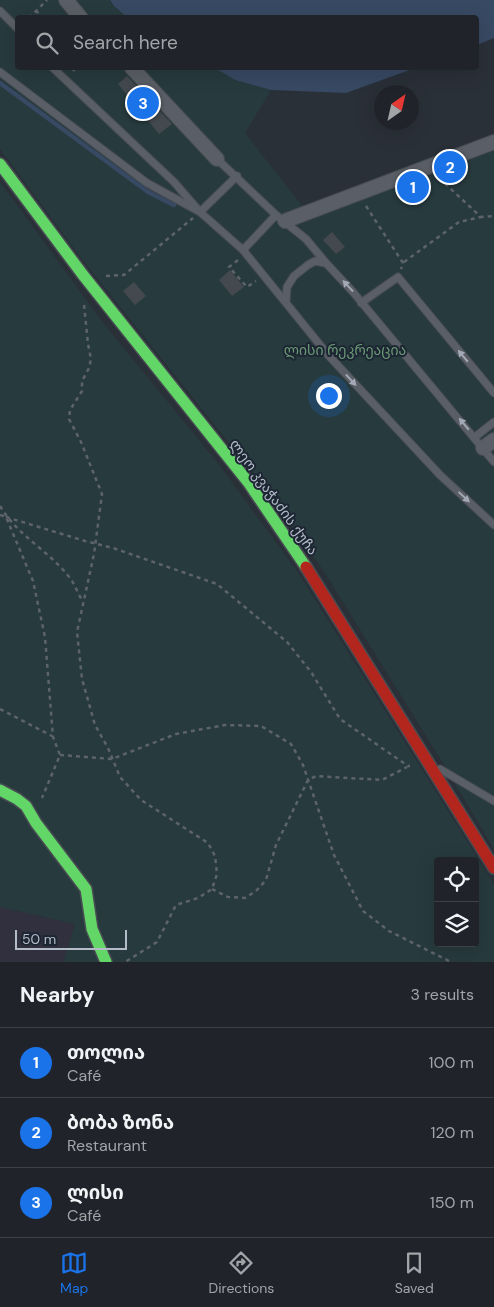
<!DOCTYPE html>
<html lang="en">
<head>
<meta charset="utf-8">
<style>
  :root { --surface:#20242a; --page:#2d3036; --text:#f1f3f6; --muted:#a2a4a8; --line:#3d4147; --accent:#1a73e8 }
  body { margin:0; font-family:"DM Sans","Noto Sans Georgian",sans-serif; background:var(--page); color:var(--text) }
  .controls { position:absolute; right:15px; bottom:15px; display:grid; overflow:hidden; border-radius:5px; box-shadow:0 5px 20px #0002 }
  .controls button { width:45px; height:45px; display:grid; place-items:center; padding:0; border:0; border-bottom:1px solid var(--line); background:var(--surface); color:var(--text); font:25px sans-serif }
  .compass { position:absolute; left:374px; top:85px; width:45px; height:45px; border-radius:50%; background:var(--surface); box-shadow:0 5px 20px #0002; rotate:34deg }
  .scale { position:absolute; left:15px; bottom:12px; width:112px; box-sizing:border-box; padding-left:5px; border:2px solid #b4bcc9; border-top:0; font-size:14px; line-height:18px; white-space:nowrap; color:#b4bcc9; -webkit-text-stroke:4px #1d2633; paint-order:stroke }
  .you { position:absolute; left:328px; top:395px; width:18px; height:18px; margin:-12px; border:4px solid #fff; border-radius:50%; background:#1a73e8; box-shadow:0 0 0 8px #1a73e833 }
  .badge { display:grid; place-items:center; width:32px; height:32px; border-radius:50%; background:var(--accent); color:#fff; font-size:16px; font-weight:700 }
  .pin { position:absolute; translate:-50% -50%; border:2px solid #fff; box-shadow:0 1px 5px #0006 }
  .list { margin:0; padding:0; list-style:none }
  h2 { display:flex; justify-content:space-between; align-items:center; height:65px; margin:0; padding:0 20px; font-size:21px }
  h2 small { font-size:16px; font-weight:400; color:var(--muted) }
  .list li { display:grid; grid-template-columns:32px 1fr auto; gap:15px; align-items:center; box-sizing:border-box; height:70px; padding:0 20px; border-top:1px solid var(--line) }
  .list b { display:block; font-size:19px; white-space:nowrap }
  .list p { margin:0; font-size:16px; white-space:nowrap; color:var(--muted) }
  .list em { font-size:16px; font-style:normal; color:var(--muted) }
  .icon { flex:none; width:28px; height:28px; fill:none; stroke:currentColor; stroke-width:2; stroke-linecap:round; stroke-linejoin:round }
  .map { position:relative; flex:none; width:494px; height:962px; overflow:hidden }
  .search { position:absolute; background:var(--surface); box-shadow:0 5px 20px #0002; left:15px; right:15px; top:15px; height:55px; display:flex; align-items:center; gap:12px; box-sizing:border-box; padding:0 18px; border-radius:5px; color:var(--muted); font-size:19px }
  .sheet { height:275px; background:var(--surface) }
  nav { display:flex; justify-content:space-around; align-items:center; box-sizing:border-box; height:70px; border-top:1px solid var(--line); background:var(--surface); font-size:14px; color:var(--muted) }
  nav a { display:grid; justify-items:center; gap:2px }
  nav .on { color:var(--accent) }
  .map>svg:first-child { display:block }
  .medical { fill:#31303e }
  .green { fill:#273a3e; fill-rule:evenodd }
  .water { fill:#384963 }
  .lines { fill:none; stroke-linecap:round; stroke-linejoin:round }
  .stream { stroke:#384963; stroke-width:4.5 }
  .building { fill:#444950 }
  .lane-casing { stroke:#484c53; stroke-width:9 }
  .street-casing { stroke:#484c53; stroke-width:16 }
  .fast-casing { stroke:#484c53; stroke-width:14 }
  .jam-casing { stroke:#484c53; stroke-width:14 }
  .path { stroke:#5d636a; stroke-width:2.5; stroke-dasharray:4 4; stroke-linecap:butt }
  .lane { stroke:#5a5e66; stroke-width:7 }
  .street { stroke:#5a5e66; stroke-width:14 }
  .fast { stroke:#63d668; stroke-width:11 }
  .jam { stroke:#b3261e; stroke-width:11 }
  .oneway { fill:#a2a9b5 }
  .labels { text-anchor:middle; dominant-baseline:central; stroke-width:4; stroke-linejoin:round; paint-order:stroke }
  .park-label { font-size:14px; fill:#6b9a76; stroke:#1d2633 }
  .street-label { font-size:14px; fill:#b4bcc9; stroke:#1d2633 }
</style>
</head>
<body>
<div class="map">
<svg width="494" height="962" viewBox="0 0 494 962">
  <rect width="100%" height="100%" fill="#2a3038"/>
  <!-- medical -->
  <path class="medical" d="M0,907L75,924L64,962H0Z"/>
  <!-- green -->
  <path class="green" d="M0,0H109L114,6L128,17L18,18V68H215L235,80L271,90L245,133L303,207L412,164L494,134V849L438,755L323,570L262,484L85,263L0,149Z
    M0,182L104,324L217,462L297,571L494,884V962H66L64,961L75,924L0,907ZM438,861H475V943H438Z"/>
  <!-- water -->
  <path class="water" d="M110,0H494V38L477,45L476,18H128L114,6Z
    M215,68H415L346,93L271,90L235,80Z"/>
  <g class="lines">
    <!-- stream -->
    <path class="stream" d="M0,83L148,192L174,205"/>
  </g>
  <!-- building -->
  <path class="building" d="M127,76L172,124L159,134L118,84Z
    M332,232L345,247L336,254L323,240Z
    M230,270L244,287L232,296L219,280Z
    M134,282L146,296L135,305L123,291Z"/>
  <g class="lines">
    <!-- lane casing -->
    <g class="lane-casing">
      <path id="lane" d="M0,11L18,29
        M53,68L174,182L200,212L237,176
        M0,72L147,183L200,212L243,250L329,356L440,475L494,525
        M217,159L276,215L306,239L326,263L353,292L494,462
        M243,250L276,215
        M286,302L287,287L294,276L308,265L315,261L325,263
        M361,303L398,277L494,393
        M475,437L494,422
        M440,769L494,801"/>
    </g>
    <!-- street casing -->
    <g class="street-casing">
      <path id="street" d="M66,0L81,18
        M132,68L217,159
        M285,221L494,142
        M483,448L494,440"/>
    </g>
    <!-- fast casing -->
    <g class="fast-casing">
      <path id="fast" d="M0,164L83,275L248,482L306,567
        M0,790L17,799L26,806L36,823L86,889L92,929L106,962"/>
    </g>
    <!-- jam casing -->
    <g class="jam-casing">
      <path id="jam" d="M306,567L494,868"/>
    </g>
    <!-- path -->
    <path class="path" d="M36,10L41,18
      M29,18L47,0
      M72,68L77,74
      M439,178L481,217L494,216
      M366,206L403,263L401,269
      M238,260L229,267L247,287L256,281
      M404,262L459,222L481,217
      M106,276L124,275L193,218
      M84,305L88,344L91,359L89,368L82,381V391L70,410L69,419L81,442L102,494L94,554L77,632L82,679L95,725L108,748L120,777L141,800L208,843L215,856L217,874L212,889L198,898L176,905L157,942L125,962
      M0,506C18,537 53,553 72,581C76,588 79,595 83,602
      M0,515L6,517L33,581L45,637L53,737L60,755L42,798
      M6,517L85,541L113,548L217,584L287,642L311,672L340,719L408,766H410
      M0,709L52,736
      M60,755L112,759L176,734L225,725L261,726L291,744L303,765L334,855L363,911L389,931L451,962
      M212,889L228,897L245,898L256,891L266,880L276,845L308,780L316,776L382,780L407,767"/>
    <!-- lane -->
    <use href="#lane" class="lane"/>
    <!-- street -->
    <use href="#street" class="street"/>
    <!-- fast -->
    <use href="#fast" class="fast"/>
    <!-- jam -->
    <use href="#jam" class="jam"/>
  </g>
  <!-- one-way arrows -->
  <defs><path id="oneway-solid" d="M-6-.8H1V-3.2L6.5 0L1 3.2V.8H-6Z" transform="scale(1.25)"/></defs>
  <g class="oneway">
    <use href="#oneway-solid" transform="translate(348 286) rotate(-133)"/>
    <use href="#oneway-solid" transform="translate(463 356) rotate(-130)"/>
    <use href="#oneway-solid" transform="translate(351 380) rotate(47)"/>
    <use href="#oneway-solid" transform="translate(464 424) rotate(-130)"/>
    <use href="#oneway-solid" transform="translate(464 497) rotate(43)"/>
  </g>
  <g class="labels">
    <!-- park labels -->
    <g class="park-label">
      <text x="345" y="350">ლისი რეკრეაცია</text>
    </g>
    <!-- street labels -->
    <g class="street-label">
      <text transform="translate(274 497) rotate(54)">ლეო კვაჭაძის ქუჩა</text>
    </g>
  </g>
</svg>
<div class="controls">
<button><svg class="icon" aria-label="locate" viewBox="0 0 24 24"><circle cx="12" cy="12" r="6"/><path d="M12 2v4M12 18v4M2 12h4M18 12h4"/></svg></button>
<button><svg class="icon" aria-label="layers" viewBox="0 0 24 24"><path d="M12 4l9 5-9 5-9-5zM3 14l9 5 9-5"/></svg></button>
</div>
<svg class="compass" viewBox="-18 -18 36 36"><path d="M0-13l5 13h-10z" fill="#e53935"/><path d="M0 13l5-13h-10z" fill="#a2a4a8"/></svg>
<div class="scale">50 m</div>
<div class="you"></div>
<div class="pin badge" style="left:413px;top:187px">1</div>
<div class="pin badge" style="left:450px;top:167px">2</div>
<div class="pin badge" style="left:143px;top:103px">3</div>
<div class="search"><svg class="icon" aria-label="search" viewBox="0 0 24 24"><circle cx="10" cy="10" r="6"/><path d="M15 15l6 6"/></svg>Search here</div>
</div>
<section class="sheet">
<h2>Nearby<small>3 results</small></h2>
<ul class="list">
<li><span class="badge">1</span><div><b>თოლია</b><p>Café</p></div><em>100 m</em></li>
<li><span class="badge">2</span><div><b>ბობა ზონა</b><p>Restaurant</p></div><em>120 m</em></li>
<li><span class="badge">3</span><div><b>ლისი</b><p>Café</p></div><em>150 m</em></li>
</ul>
</section>
<nav>
<a class="on"><svg class="icon" aria-label="map" viewBox="0 0 24 24"><path d="M3 6l6-2 6 2 6-2v14l-6 2-6-2-6 2zM9 4v14M15 6v14"/></svg>Map</a>
<a><svg class="icon" aria-label="directions" viewBox="0 0 24 24"><path d="M12 3l9 9-9 9-9-9zM9 14v-3h6M13 9l2 2-2 2"/></svg>Directions</a>
<a><svg class="icon" aria-label="saved" viewBox="0 0 24 24"><path d="M7 4h10v16l-5-4-5 4z"/></svg>Saved</a>
</nav>
</body>
</html>
